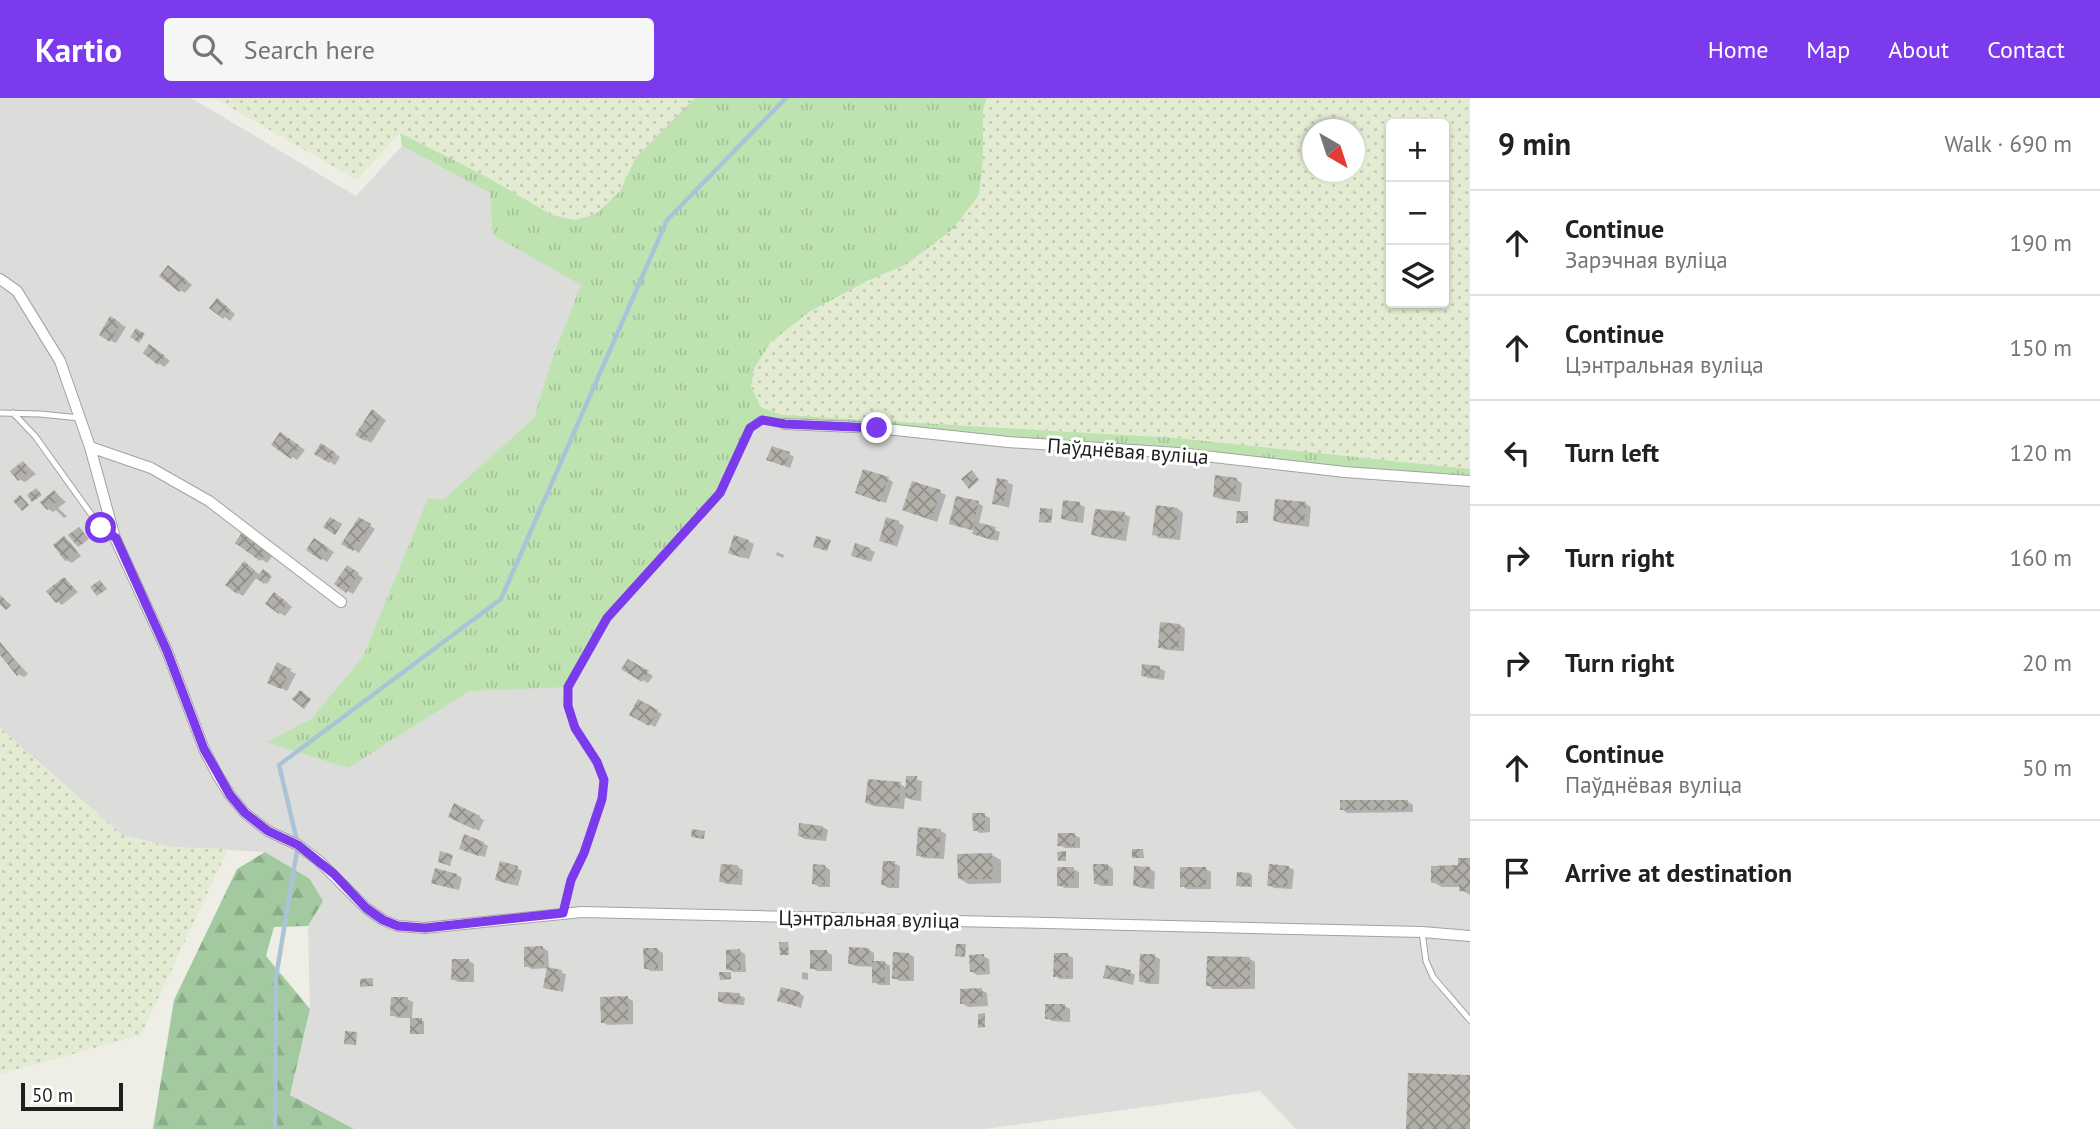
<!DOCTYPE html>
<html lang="en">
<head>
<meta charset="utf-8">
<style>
  :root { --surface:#fff; --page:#f6f6f6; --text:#202124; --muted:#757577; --line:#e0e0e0; --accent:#7c3aed }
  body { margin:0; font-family:"PT Sans",sans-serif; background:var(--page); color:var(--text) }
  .controls { position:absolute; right:21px; top:21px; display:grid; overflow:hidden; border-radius:7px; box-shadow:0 2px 5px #0004 }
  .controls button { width:63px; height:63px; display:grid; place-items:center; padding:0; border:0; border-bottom:2px solid var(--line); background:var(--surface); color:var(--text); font:35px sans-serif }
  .compass { position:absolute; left:1302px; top:21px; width:63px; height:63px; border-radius:50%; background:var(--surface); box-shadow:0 2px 5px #0004; rotate:141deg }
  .scale { position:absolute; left:21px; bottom:18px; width:102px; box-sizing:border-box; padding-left:7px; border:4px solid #1e1e1e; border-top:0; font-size:19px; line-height:24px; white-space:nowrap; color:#1e1e1e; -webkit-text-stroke:5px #fff; paint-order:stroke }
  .stop { position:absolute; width:21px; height:21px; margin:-16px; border:5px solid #7c3aed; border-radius:50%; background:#fff }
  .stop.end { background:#7c3aed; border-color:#fff; box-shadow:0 2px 7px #0008 }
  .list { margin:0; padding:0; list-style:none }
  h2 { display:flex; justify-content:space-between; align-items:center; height:91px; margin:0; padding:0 28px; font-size:30px }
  h2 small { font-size:23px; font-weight:400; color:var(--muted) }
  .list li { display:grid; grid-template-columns:46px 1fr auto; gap:21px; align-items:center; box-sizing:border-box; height:105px; padding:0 28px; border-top:2px solid var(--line) }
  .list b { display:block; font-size:26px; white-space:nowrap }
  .list p { margin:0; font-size:23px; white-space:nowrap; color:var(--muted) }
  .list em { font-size:23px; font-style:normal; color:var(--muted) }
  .icon { flex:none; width:38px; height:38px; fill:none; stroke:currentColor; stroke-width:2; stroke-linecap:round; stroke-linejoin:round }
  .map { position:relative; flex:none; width:1470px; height:1031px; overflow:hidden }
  header { display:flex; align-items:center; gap:42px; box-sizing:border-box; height:98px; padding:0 35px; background:var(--accent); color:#fff }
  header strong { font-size:33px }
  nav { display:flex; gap:38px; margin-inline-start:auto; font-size:24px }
  .search { width:490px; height:63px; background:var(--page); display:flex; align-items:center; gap:18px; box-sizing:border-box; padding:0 24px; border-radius:7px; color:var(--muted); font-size:26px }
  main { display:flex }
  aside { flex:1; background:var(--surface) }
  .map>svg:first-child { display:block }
  .residential { fill:#dcdcdb }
  .farmland { fill:url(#farmland-dots); fill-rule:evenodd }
  .grass { fill:url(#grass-tufts) }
  .forest { fill:url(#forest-firs) }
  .shadow { fill:#0003 }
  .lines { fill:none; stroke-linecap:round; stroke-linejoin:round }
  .stream { stroke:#abc3d7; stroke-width:4.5 }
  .building { fill:url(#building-cross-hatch) }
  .lane-casing { stroke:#a2a2a2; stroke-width:7 }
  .street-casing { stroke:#a2a2a2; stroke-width:12 }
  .lane { stroke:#fff; stroke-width:5 }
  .street { stroke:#fff; stroke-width:10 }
  .route { stroke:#7c3aed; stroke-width:9 }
  .labels { text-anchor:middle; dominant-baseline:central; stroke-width:6; stroke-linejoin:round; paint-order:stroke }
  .street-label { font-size:21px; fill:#1e1e1e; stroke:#fff }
</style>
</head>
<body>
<header>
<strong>Kartio</strong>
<div class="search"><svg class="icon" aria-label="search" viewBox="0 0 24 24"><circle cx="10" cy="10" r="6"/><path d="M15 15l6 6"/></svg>Search here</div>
<nav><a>Home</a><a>Map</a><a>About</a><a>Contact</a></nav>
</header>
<main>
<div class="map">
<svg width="1470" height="1031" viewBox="0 0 1470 1031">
  <defs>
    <pattern id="farmland-dots" width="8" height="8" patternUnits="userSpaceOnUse" patternTransform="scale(1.75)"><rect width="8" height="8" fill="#e4ebd3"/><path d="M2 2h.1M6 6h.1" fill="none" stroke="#c3c9b5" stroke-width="1.8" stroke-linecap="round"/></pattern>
    <pattern id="grass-tufts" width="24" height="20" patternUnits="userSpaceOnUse" patternTransform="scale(1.75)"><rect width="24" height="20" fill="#bee3b1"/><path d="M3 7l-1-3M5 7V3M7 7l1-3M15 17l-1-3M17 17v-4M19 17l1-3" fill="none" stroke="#a3c298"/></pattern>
    <pattern id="forest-firs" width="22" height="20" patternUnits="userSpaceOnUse" patternTransform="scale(1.75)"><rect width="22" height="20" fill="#a2c99f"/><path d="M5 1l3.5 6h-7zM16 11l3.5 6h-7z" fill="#8bac88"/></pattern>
    <pattern id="building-cross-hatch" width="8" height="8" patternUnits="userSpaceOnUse" patternTransform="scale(1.75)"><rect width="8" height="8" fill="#b3b0a9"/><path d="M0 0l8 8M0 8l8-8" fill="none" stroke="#918f89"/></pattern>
  </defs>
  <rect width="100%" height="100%" fill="#eeede6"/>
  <!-- residential -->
  <path class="residential" d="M0,0H191L356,98L402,48L490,95L765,314L1470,377V1031H1296L1260,993L985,1031H354L290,997L310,911L308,828L323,803L310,781L265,754L171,749L122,737L0,630Z"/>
  <!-- farmland -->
  <path class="farmland" d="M214,0H695L636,59L620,93L596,116L575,122L552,117L487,79L400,35L357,82Z
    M987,0H1470V371L1176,340L782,317L761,309L751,289L754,271L769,245L809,214L867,183L907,166L953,131L979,97L983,62V12ZM1391,26H1444V205H1391ZM1312,32H1354V74H1312Z
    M0,630L122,737L171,749L228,751L141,937L0,976Z"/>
  <!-- grass -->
  <path class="grass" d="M695,0H987L983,12V62L979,97L953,131L907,166L867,183L809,214L770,245L754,271L751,289L761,309L782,317L1176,340L1470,371V383L762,322L750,330L720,395L607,520L568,589L469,593L348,670L267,644L311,621L363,559L428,400L443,402L534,320L553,259L581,187L493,137L490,95L402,48L400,35L487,79L552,117L575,122L596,116L620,93L636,59Z"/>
  <!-- forest -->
  <path class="forest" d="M265,754L310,781L323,803L308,828L274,829L266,858L310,911L290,997L354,1031H153L174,902L237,771Z"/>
  <!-- shadow -->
  <path class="shadow" d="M174,172L192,187L185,195L180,192Z
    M222,206L235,216L230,223L212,209Z
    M111,221L126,229L116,245L101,237Z
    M155,251L170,263L164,269L145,255Z
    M372,314L386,322L371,345L357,336Z
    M286,339L305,352L297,362L273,346Z
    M322,347L340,359L335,367L317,355Z
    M789,356L794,359L790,370L774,364Z
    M24,365L36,376L25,384L19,381Z
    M1217,379L1237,382L1242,385L1240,404L1220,401L1214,398Z
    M888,381L893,384L886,405L862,397Z
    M1007,384L1013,387L1009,410L994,405Z
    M54,394L66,404L58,410L67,418L64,420L56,412L53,414L48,411Z
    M940,394L946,397L937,424L904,412Z
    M978,405L983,408L979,426L1000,434L998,443L980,438L975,435V433L951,426Z
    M1079,406L1085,409L1083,425L1068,423L1063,420Z
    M1306,406L1311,409L1309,429L1280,425L1275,422Z
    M1178,411L1183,415L1180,442L1159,440L1154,436Z
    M1124,416L1130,419L1126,443L1098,439L1093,436Z
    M360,421L375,431L359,455L344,445Z
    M898,424L904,428L897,449L881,442Z
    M248,439L273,457L267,465L237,444Z
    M65,440L70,444L81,458L72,465L66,462L55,448Z
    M314,442L334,454L327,464L308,451Z
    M748,443L754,446L749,461L736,457Z
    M869,451L875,454L871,464L858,460Z
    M777,454L784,457L783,460L776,457Z
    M250,469L260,477L263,473L272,479L267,486L257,479L243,498L238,495Z
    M347,469L363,480L353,496L336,486Z
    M65,481L78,494L62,507L57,503Z
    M280,499L292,509L285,518L280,515Z
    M1180,527L1185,531L1184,553L1166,552L1160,549Z
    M0,545L28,576L24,579L18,576L0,554Z
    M628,563L653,578L648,585L624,571Z
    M278,567L296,576L287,593L269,584Z
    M1159,570L1165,573L1164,582L1148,580L1143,577Z
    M638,603L662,616L655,629L631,616Z
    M908,680L922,683L921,703L912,702L905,698L904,711L873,708L867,705L900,686L907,690Z
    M1407,703L1413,707V714L1347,715L1342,711Z
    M455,708L484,722L479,733L450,718Z
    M984,717L990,720V734L980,735L975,732Z
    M822,729L828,732L826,743L805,741L799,738Z
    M941,733L946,736L944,761L923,760L918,757Z
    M1075,737L1080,740V750H1065L1059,747Z
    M483,745L488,748L485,759L466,753Z
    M992,757L1001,762V785L968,786L959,780Z
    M1470,762V797L1461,792V789H1442L1433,784Z
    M894,765L900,768L899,790H888L883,786Z
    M1108,767L1113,771V788H1101L1095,785Z
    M825,768L830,772V789H819L814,785Z
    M738,769L743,772L742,787L726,786L721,783Z
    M1288,769L1294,772L1292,791L1274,790L1269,787Z
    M517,770L522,773L518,788L503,784Z
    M1073,771L1079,774V790H1065L1059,787Z
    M1150,771L1155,774L1154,791L1141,790L1135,787Z
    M1206,771L1211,774V791H1187L1182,788Z
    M1250,776L1252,777V789L1238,787Z
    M457,777L462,780L459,792L439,787Z
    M543,850L548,853L549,871L566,876L563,894L545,889L549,870L532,871L526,868Z
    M658,852L663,855V873H651L645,870Z
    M869,852L874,855V865H885L890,868V887H879L874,884V869L855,868L850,865Z
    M740,853L745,856L746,874H733L728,871Z
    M827,854L832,857V873H817L812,870Z
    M909,856L914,859V883H900L894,880Z
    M1068,857L1073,860V881H1060L1055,878Z
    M983,858L989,861L990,876L977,877L971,873Z
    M1154,858L1160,861L1159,886H1147L1141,883Z
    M1250,861L1255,864V891H1213L1208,887Z
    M469,863L474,866V884H458L453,881Z
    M802,874L808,875V882L802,881Z
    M1130,874L1135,877L1133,887L1105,879Z
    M981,892L987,895L988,908L968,909L962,905Z
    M799,895L804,898L801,910L779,902Z
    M739,897L745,900L744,907L725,906L719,903Z
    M628,900L633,903V926L608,927L602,924Z
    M407,901L413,904L412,921L424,923V936H414L412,920H398L392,917Z
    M1065,908L1070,911V924L1052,923L1047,920Z"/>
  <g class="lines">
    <!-- stream -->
    <path class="stream" d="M275,1031L276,879L298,747L279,667L501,501L667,122L786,0"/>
  </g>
  <!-- building -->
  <path class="building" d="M168,167L188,183L179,194L159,178Z
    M217,200L231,212L223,221L209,210Z
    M110,218L121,225L110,244L99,237Z
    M136,230L145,236L139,245L130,239Z
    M149,246L165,258L158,267L143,255Z
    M372,311L381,318L365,343L355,337Z
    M280,334L300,348L291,361L271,347Z
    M321,345L336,355L329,365L314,356Z
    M772,348L790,354L784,368L766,362Z
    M23,363L31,372L18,383L10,373Z
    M863,371L889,379L880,404L855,395Z
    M972,372L979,382L969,391L961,381Z
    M1215,377L1237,380L1235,402L1213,399Z
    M997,380L1008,382L1003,408L992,406Z
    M912,383L941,392L931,422L902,412Z
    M36,390L42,397L32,404L27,397Z
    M54,392L61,400L47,412L40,404Z
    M20,397L29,407L22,413L13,403Z
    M956,398L979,403L972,432L949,426Z
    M1275,401L1306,404L1304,427L1273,423Z
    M1063,402L1080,404L1077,423L1061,421Z
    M1156,407L1178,410L1175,440L1152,437Z
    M1040,410L1053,411L1051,425L1039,424Z
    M1095,411L1125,414L1121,441L1091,437Z
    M1237,413H1248V425H1236Z
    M330,419L342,426L335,437L323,429Z
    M359,419L371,426L353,453L341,446Z
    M886,419L899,423L892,447L879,443Z
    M976,424L996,429L992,442L972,436Z
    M79,429L89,441L78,449L68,437Z
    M242,434L268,453L260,463L235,445Z
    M734,437L749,442L743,460L728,455Z
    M64,438L77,454L65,463L53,447Z
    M816,438L831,442L827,453L813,449Z
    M314,440L329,450L321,462L306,452Z
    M855,445L870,450L866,462L851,458Z
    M244,463L255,473L237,496L225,487Z
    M347,467L359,475L346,495L334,486Z
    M263,471L271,477L264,486L256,480Z
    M64,479L74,490L56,505L46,493Z
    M100,482L107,491L97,498L90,489Z
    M274,494L288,505L279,516L265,506Z
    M0,497L11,507L6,512L0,506Z
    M1160,524L1180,526L1178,551L1158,550Z
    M0,544L23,572L17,578L0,557Z
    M628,561L649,573L642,584L621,571Z
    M277,564L291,571L281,591L267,585Z
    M1142,566L1160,568L1159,580L1141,578Z
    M300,592L311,601L304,611L292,601Z
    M638,601L658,612L649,628L629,617Z
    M906,678H917L916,701L905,700Z
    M868,681L901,684L898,709L865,705Z
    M1340,702H1408V712H1340Z
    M454,705L480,718L473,731L448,719Z
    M972,715H985V732L973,733Z
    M799,725L823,728L821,741L798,738Z
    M918,729L941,731L939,759L916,758Z
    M692,731L705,733L704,741L691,739Z
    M1058,735H1075V748H1057Z
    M464,736L484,744L479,758L459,751Z
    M1132,751H1143L1144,760H1132Z
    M440,753L453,757L450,768L438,764Z
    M1066,753V763H1058L1057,754Z
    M992,755L993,781H958L957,756Z
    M1458,760H1470V793H1459V785H1431V768L1458,767Z
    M500,763L518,768L513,787L495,782Z
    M883,763H895L894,788L881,787Z
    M721,766L738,767L737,785L719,784Z
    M813,766L825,767V787L812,786Z
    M1093,766H1108V786H1094Z
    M1269,766L1289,768L1287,789L1267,788Z
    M1134,768L1150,769L1149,789L1133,788Z
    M1057,769H1074V788H1057Z
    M1180,769H1206V789H1180Z
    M435,770L457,776L453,791L431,785Z
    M1237,774L1250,775V789L1236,788Z
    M779,844H788L789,857H780Z
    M956,846H966L965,859L955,858Z
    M543,848L544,868L524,869V849Z
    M849,849L869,850V867L848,866Z
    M643,850H658V871H644Z
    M740,851L741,872H726V852Z
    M810,852H827V871H810Z
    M893,854L909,855V881H892Z
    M1054,855H1068V879H1053Z
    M984,856L985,874H970L969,857Z
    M1140,856H1155L1154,884H1139Z
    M1207,858L1250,859V889L1206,888Z
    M452,861H469V882H451Z
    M872,863H885V885H872Z
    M1106,867L1131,872L1128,885L1103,880Z
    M547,869L562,872L558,893L543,890Z
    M719,874H731V881L720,882Z
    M373,880V888L360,889V881Z
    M781,889L800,894L796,908L777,903Z
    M982,890L983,905L960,906V891Z
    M718,894L740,895L739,905L718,904Z
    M628,898V924L601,925L600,899Z
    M391,899H408L407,918H390Z
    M1045,906H1065V922L1045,921Z
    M985,915V929L978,930V916Z
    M410,920H422V936H410Z
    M345,933L357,934L356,947L344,946Z
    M1408,975L1470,977V1031H1406Z"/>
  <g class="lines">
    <!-- lane casing -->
    <g class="lane-casing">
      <path id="lane" d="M0,315L40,316L80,320
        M13,315L35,338L101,430L114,440
        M563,815L571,782L584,755L602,701L604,682L597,665L575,630L567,608L568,589L607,520L720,395L750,330L762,322L784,326
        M1422,834L1426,863L1433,879L1470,922"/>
    </g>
    <!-- street casing -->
    <g class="street-casing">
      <path id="street" d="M0,181L17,193L60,263L90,349L115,440L167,553L204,651L217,676L230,697L245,715L268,733L298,747L319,763L366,810L383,822L398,828L425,830L582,814L1422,834L1470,838
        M785,326L877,330L1008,344L1178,355L1345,374L1470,383
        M90,349L151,370L209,403L341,504"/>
    </g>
    <!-- lane -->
    <use href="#lane" class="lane"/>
    <!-- street -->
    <use href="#street" class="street"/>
  </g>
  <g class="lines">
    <!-- route -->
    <path class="route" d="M101,430L116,440L167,553L204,651L230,697L245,715L268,733L298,747L334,776L366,810L383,822L398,828L425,830L563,815L571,782L584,755L602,701L604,682L597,664L575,630L568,608V589L607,520L720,395L750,330L762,322L785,326L877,330"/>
  </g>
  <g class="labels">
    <!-- street labels -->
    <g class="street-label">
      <text transform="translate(1128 353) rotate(4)">Паўднёвая вуліца</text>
      <text transform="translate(869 821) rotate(1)">Цэнтральная вуліца</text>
    </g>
  </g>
</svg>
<div class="controls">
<button>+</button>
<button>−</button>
<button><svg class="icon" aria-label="layers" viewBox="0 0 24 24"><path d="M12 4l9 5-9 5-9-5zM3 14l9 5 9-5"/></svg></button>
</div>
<svg class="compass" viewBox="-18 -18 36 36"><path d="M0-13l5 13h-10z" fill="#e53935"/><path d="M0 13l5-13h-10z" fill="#757577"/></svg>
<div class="scale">50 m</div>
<div class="stop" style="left:101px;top:430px"></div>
<div class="stop end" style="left:877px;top:330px"></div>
</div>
<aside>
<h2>9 min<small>Walk · 690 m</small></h2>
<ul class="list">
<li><svg class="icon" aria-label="ahead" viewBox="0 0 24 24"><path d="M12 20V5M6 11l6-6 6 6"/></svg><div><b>Continue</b><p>Зарэчная вуліца</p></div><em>190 m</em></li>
<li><svg class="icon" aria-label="ahead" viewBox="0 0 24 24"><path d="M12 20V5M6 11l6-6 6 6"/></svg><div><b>Continue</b><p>Цэнтральная вуліца</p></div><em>150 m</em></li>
<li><svg class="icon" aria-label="left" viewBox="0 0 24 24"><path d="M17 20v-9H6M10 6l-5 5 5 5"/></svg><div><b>Turn left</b></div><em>120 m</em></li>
<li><svg class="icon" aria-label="right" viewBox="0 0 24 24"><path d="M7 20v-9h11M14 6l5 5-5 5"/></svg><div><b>Turn right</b></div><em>160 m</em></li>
<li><svg class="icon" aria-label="right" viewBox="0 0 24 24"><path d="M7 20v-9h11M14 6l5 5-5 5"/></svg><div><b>Turn right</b></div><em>20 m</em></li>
<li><svg class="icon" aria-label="ahead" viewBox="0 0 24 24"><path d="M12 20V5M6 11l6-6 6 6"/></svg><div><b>Continue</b><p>Паўднёвая вуліца</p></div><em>50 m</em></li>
<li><svg class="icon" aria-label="arrive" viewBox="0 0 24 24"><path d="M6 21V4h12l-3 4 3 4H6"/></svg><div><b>Arrive at destination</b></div></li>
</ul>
</aside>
</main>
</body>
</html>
